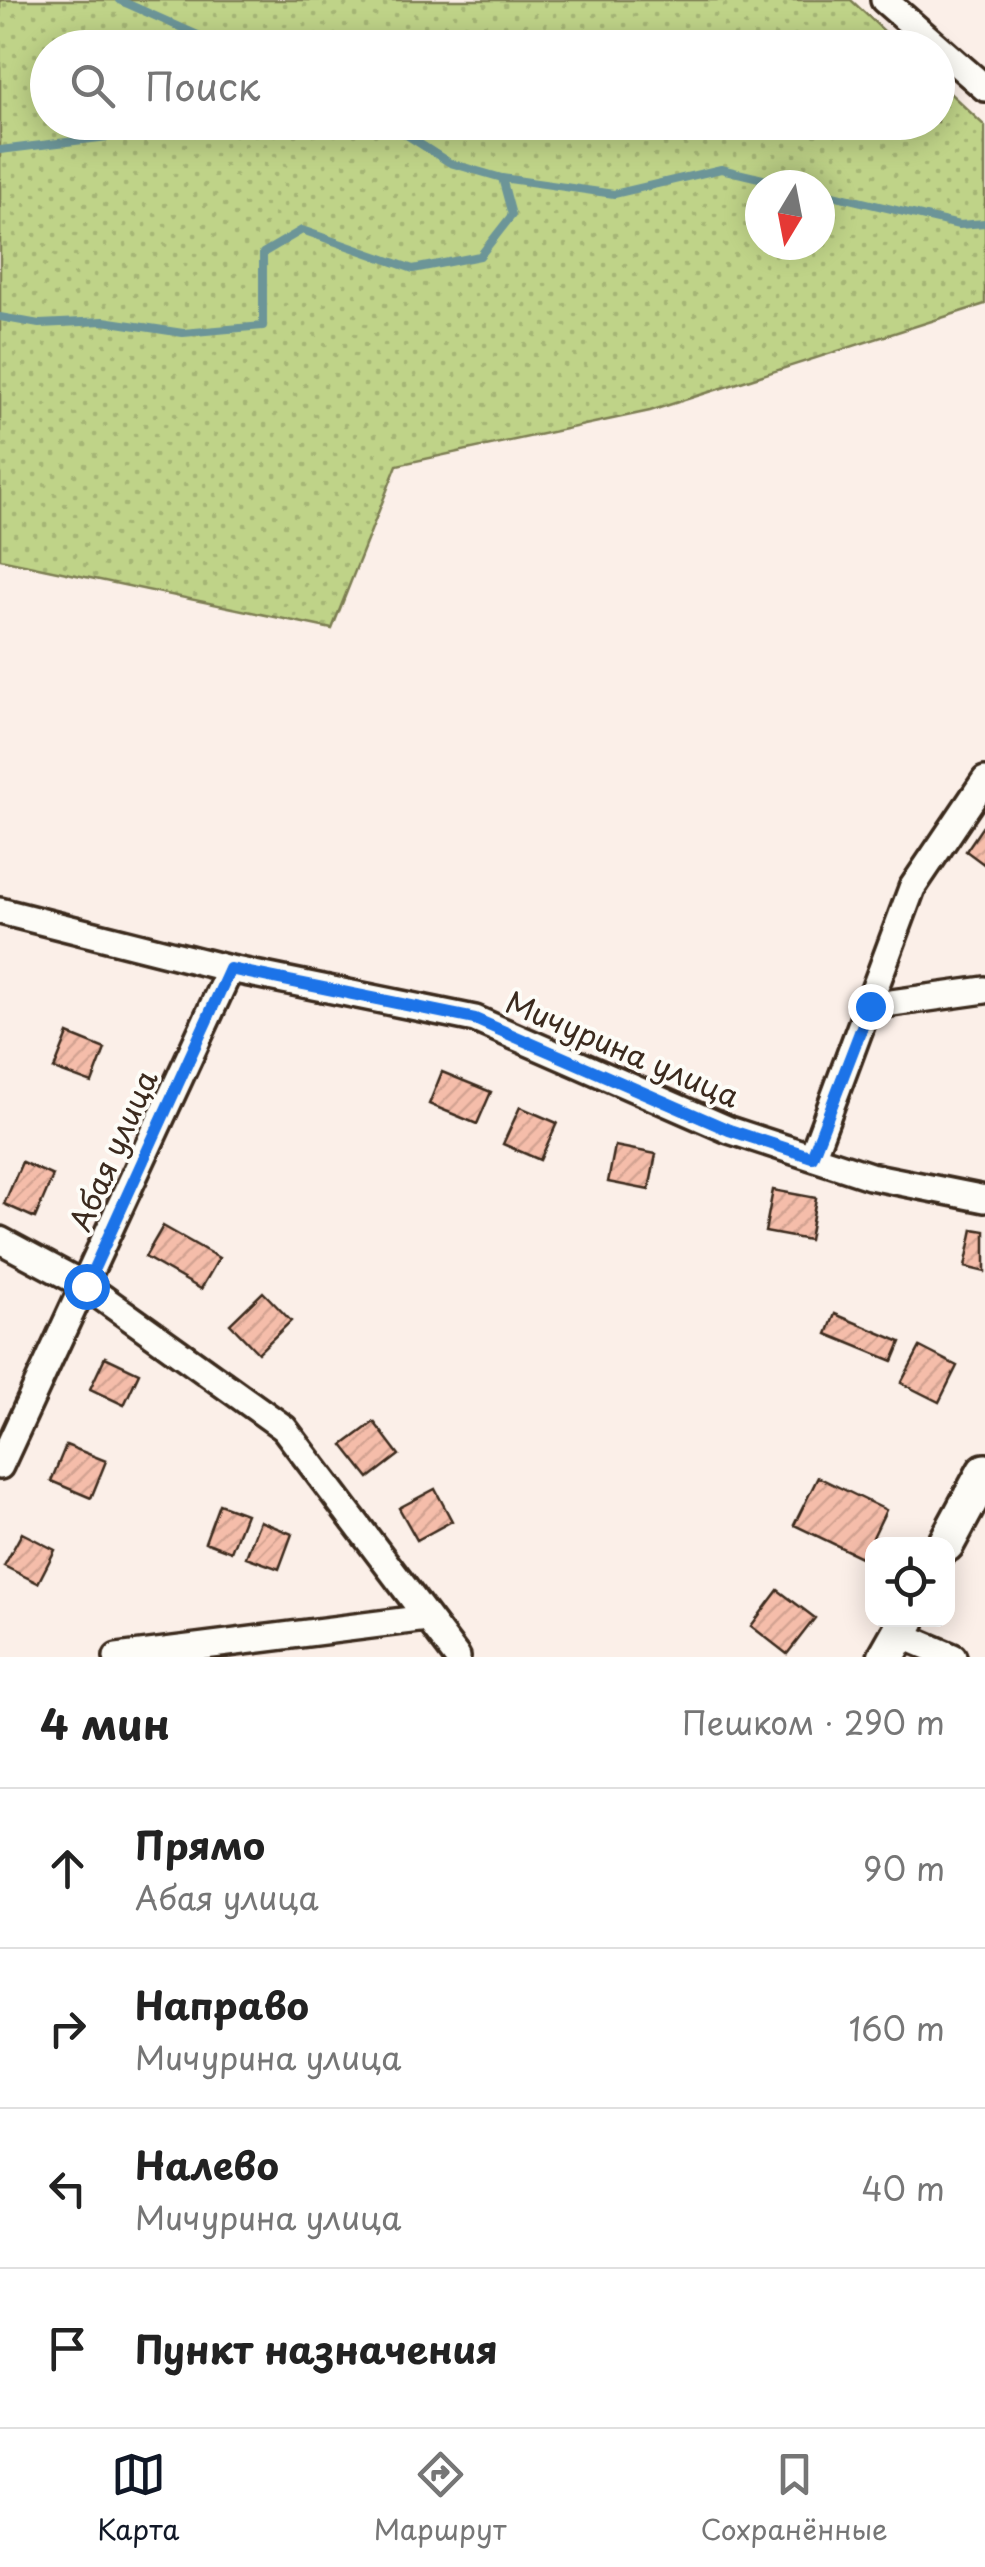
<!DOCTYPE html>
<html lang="ru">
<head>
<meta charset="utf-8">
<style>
  :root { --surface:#fff; --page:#f2f2f2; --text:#222; --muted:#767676; --line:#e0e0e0; --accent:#111827 }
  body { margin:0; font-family:"Playpen Sans",sans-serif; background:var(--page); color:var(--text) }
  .controls { position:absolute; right:30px; bottom:30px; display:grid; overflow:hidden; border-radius:20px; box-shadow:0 5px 25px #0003 }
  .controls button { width:90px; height:90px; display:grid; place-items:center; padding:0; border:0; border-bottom:2px solid var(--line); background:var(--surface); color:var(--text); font:50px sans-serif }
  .compass { position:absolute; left:745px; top:170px; width:90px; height:90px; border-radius:50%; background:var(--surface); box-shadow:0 5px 25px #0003; rotate:190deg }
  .stop { position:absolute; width:30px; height:30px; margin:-22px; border:8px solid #1a73e8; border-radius:50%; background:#fff }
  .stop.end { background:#1a73e8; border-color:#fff; box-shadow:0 2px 10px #0008 }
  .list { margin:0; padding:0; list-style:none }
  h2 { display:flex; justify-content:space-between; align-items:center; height:130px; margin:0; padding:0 40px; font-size:42px }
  h2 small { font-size:32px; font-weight:400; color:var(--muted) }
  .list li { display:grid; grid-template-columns:65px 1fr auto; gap:30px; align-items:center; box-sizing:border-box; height:160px; padding:0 40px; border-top:2px solid var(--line) }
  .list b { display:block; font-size:38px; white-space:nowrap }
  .list p { margin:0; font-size:32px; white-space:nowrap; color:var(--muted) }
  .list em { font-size:32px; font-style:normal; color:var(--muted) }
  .icon { flex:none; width:55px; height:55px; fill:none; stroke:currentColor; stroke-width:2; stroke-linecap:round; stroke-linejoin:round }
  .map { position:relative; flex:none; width:985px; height:1657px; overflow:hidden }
  .search { position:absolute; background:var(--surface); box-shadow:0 5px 25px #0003; left:30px; right:30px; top:30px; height:110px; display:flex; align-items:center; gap:25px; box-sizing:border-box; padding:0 35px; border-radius:55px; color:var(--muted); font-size:38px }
  .sheet { height:770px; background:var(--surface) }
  nav { display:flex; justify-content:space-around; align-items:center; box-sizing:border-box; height:140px; border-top:2px solid var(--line); background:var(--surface); font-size:28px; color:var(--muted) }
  nav a { display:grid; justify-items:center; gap:5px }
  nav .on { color:var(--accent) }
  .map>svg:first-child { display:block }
  .grass { fill:url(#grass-dots); stroke:#7d7e53; stroke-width:2.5; fill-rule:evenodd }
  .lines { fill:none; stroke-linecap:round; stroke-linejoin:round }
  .stream { stroke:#6c9598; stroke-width:8 }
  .building { fill:url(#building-hatch); stroke:#3b2a1e; stroke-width:2.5 }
  .street-casing { stroke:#3b2a1e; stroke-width:32 }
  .secondary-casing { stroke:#3b2a1e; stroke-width:42 }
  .street { stroke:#fdfcf7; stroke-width:25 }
  .secondary { stroke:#fdfcf7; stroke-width:35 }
  .route { stroke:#1a73e8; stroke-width:12 }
  .labels { text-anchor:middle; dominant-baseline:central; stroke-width:8; stroke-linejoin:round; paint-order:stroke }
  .street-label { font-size:30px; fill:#3b2a1e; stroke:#fdfcf7 }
</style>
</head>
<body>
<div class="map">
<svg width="985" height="1657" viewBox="0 0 985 1657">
  <defs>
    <pattern id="grass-dots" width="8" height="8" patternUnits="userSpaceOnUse" patternTransform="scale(2.5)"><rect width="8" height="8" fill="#bfd388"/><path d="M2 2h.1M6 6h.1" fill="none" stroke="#a5b575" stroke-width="1.8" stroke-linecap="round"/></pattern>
    <pattern id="building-hatch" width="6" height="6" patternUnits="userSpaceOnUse" patternTransform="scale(2.5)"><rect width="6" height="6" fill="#f5bdaa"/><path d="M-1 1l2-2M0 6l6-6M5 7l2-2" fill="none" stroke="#d3a392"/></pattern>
  </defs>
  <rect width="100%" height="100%" fill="#fbefe8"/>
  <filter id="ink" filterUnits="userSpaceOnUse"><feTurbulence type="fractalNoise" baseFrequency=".01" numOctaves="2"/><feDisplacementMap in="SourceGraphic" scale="20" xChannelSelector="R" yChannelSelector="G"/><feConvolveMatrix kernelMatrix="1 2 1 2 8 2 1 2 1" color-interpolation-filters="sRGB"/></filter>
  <g filter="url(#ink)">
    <!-- grass -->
    <path class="grass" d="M0,0H851L901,47L48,48V122H938V82L985,126V304L650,411L397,465L332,629L0,559ZM760,185H820V245H760Z"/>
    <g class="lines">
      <!-- stream -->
      <path class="stream" d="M119,0L227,48
        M386,122L450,163L502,178L614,194L721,169L788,185
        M0,150L233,122
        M820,192L959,225L985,223
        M0,317L39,324L104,321L183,333L263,326V253L302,230L413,269L480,256L512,215L502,178"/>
    </g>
    <!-- building -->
    <path class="building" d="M985,823V865L966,851Z
      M68,1034L105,1049L92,1083L54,1069Z
      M442,1072L491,1092L477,1124L429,1104Z
      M520,1107L557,1123L540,1160L503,1144Z
      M615,1146L656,1154L649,1190L608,1182Z
      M22,1162L53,1176L35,1218L4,1204Z
      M773,1190L816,1198L809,1240L765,1232Z
      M163,1226L219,1258L201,1289L145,1257Z
      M973,1229L985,1231V1272L965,1267Z
      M263,1292L291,1321L258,1353L230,1324Z
      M835,1314L901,1342L893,1361L827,1334Z
      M920,1347L957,1366L939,1402L901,1383Z
      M105,1357L139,1373L124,1405L90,1389Z
      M374,1422L399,1455L369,1478L343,1445Z
      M66,1445L106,1461L91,1498L51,1481Z
      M818,1477L886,1510L863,1558L794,1525Z
      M435,1489L452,1521L417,1540L399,1508Z
      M219,1504L246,1514L231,1552L205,1542Z
      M260,1521L292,1534L279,1569L246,1557Z
      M22,1533L55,1550L38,1583L4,1566Z
      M778,1590L815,1618L787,1654L751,1626Z"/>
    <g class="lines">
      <!-- street casing -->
      <g class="street-casing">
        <path id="street" d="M884,0L985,88
          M0,911L230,969L475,1019L729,1130L870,1176L985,1199
          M870,1006L985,990
          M812,1157L912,888L985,780
          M0,1240L86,1286L284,1428L457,1657
          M0,1466L230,969
          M899,1634L953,1657
          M117,1657L427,1618"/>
      </g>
      <!-- secondary casing -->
      <g class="secondary-casing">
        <path id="secondary" d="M946,1544L985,1472
          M886,1657L907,1620"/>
      </g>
      <!-- street -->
      <use href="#street" class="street"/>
      <!-- secondary -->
      <use href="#secondary" class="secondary"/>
    </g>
  </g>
  <g class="lines" filter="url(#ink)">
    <!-- route -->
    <path class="route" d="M86,1286L230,969L475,1019L729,1130L812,1157L870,1006"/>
  </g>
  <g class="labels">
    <!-- street labels -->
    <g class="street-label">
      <text transform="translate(623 1048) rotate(23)">Мичурина улица</text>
      <text transform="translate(112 1150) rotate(-66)">Абая улица</text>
    </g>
  </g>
</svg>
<div class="controls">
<button><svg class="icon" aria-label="locate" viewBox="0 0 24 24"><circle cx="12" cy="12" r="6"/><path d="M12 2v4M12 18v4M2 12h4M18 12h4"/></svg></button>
</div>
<svg class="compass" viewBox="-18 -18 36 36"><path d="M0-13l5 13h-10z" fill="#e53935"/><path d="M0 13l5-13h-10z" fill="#767676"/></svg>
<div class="stop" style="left:86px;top:1286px"></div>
<div class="stop end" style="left:870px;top:1006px"></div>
<div class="search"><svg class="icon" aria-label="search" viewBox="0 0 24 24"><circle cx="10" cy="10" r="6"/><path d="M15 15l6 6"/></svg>Поиск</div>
</div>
<section class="sheet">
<h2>4 мин<small>Пешком · 290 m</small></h2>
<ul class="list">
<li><svg class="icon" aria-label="ahead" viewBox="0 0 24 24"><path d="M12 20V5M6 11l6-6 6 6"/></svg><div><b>Прямо</b><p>Абая улица</p></div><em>90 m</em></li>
<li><svg class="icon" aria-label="right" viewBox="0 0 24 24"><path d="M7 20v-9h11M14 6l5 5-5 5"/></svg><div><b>Направо</b><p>Мичурина улица</p></div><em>160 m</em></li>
<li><svg class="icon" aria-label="left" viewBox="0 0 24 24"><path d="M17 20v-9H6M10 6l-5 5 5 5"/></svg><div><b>Налево</b><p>Мичурина улица</p></div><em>40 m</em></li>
<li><svg class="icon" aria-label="arrive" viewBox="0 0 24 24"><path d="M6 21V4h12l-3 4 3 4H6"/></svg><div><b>Пункт назначения</b></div></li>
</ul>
</section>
<nav>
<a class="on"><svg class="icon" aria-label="map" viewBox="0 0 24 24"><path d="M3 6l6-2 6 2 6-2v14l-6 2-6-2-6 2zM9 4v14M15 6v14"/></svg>Карта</a>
<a><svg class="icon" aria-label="directions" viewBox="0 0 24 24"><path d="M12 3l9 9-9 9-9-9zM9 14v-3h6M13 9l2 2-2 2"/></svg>Маршрут</a>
<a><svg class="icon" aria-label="saved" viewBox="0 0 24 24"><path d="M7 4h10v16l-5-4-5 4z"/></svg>Сохранённые</a>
</nav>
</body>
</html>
